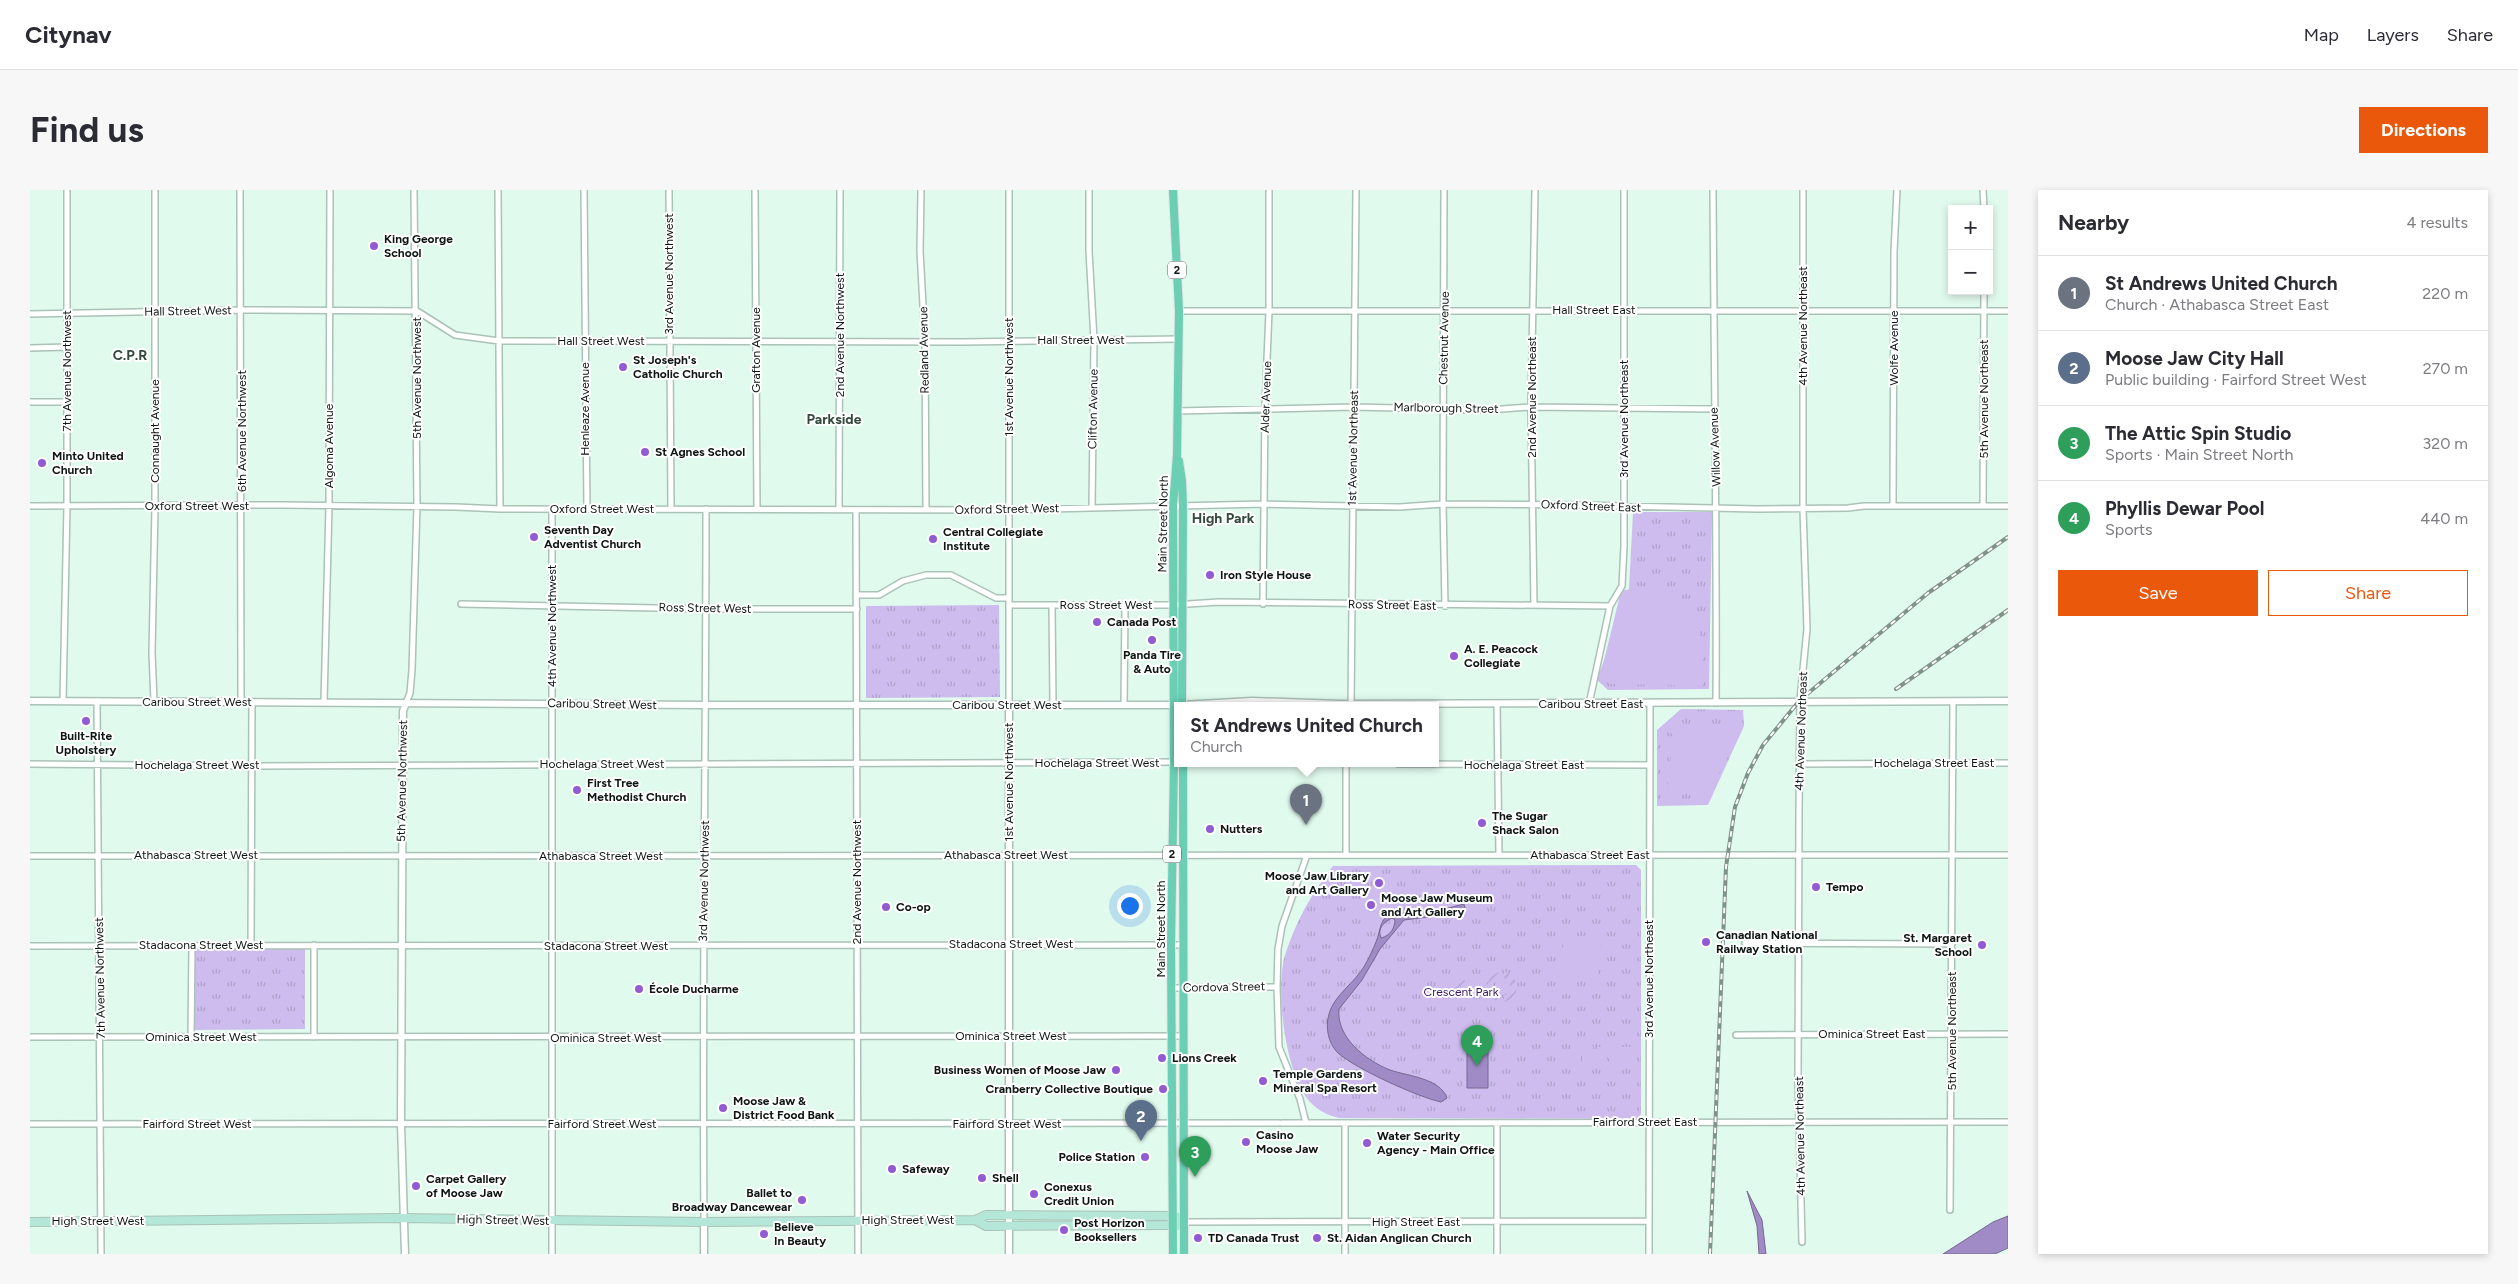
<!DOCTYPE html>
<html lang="en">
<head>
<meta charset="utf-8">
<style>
  :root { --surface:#fff; --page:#f7f7f7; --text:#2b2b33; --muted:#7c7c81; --line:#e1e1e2; --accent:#ea580c }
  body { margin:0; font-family:Figtree,sans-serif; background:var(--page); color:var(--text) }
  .controls { position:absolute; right:15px; top:15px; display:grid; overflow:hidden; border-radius:0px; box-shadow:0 2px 8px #0003 }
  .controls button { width:45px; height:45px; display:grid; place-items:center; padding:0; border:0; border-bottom:1px solid var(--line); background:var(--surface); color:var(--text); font:25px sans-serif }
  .you { position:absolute; left:1099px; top:715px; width:18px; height:18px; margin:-12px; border:4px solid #fff; border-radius:50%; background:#1a73e8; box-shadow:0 0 0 8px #1a73e833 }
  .badge { display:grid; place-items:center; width:32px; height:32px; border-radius:50%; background:var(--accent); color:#fff; font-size:16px; font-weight:700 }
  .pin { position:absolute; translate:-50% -41px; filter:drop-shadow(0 1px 2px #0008) }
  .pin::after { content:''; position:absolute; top:26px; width:18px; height:15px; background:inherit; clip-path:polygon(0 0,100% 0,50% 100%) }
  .popup { position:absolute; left:1144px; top:512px; width:265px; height:65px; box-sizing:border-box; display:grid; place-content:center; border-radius:0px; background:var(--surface); filter:drop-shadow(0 1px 4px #0005); font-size:16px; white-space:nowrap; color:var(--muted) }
  .popup b { font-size:19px; color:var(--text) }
  .popup::after { content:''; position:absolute; left:50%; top:100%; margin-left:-10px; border:10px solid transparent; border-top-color:var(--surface) }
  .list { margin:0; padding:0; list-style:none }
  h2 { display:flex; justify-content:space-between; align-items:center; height:65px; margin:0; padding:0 20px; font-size:21px }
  h2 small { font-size:16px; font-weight:400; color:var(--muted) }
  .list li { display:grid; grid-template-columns:32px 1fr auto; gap:15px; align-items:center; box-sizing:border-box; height:75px; padding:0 20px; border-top:1px solid var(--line) }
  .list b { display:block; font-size:19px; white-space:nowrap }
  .list p { margin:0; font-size:16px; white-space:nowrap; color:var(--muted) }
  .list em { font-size:16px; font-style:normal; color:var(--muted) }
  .actions { display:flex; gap:10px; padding:15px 20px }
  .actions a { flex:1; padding:11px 0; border:1px solid var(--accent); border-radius:0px; text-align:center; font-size:18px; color:var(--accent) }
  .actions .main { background:var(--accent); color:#fff }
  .map { position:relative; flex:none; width:1978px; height:1064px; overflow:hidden; border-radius:0px }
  header { display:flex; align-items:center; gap:30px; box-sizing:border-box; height:70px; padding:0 25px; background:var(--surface); border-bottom:1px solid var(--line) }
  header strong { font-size:24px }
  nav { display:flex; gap:28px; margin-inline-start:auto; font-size:18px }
  .intro { display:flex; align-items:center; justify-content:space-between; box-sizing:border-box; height:120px; padding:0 30px }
  h1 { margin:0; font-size:35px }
  .button { padding:12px 22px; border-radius:0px; background:var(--accent); color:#fff; font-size:18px; font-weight:700 }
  main { display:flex; gap:30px; padding:0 30px }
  aside { flex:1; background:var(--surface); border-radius:0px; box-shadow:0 2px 8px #0003 }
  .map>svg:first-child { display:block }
  .park { fill:url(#park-tufts) }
  .garden { fill:url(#garden-furrows) }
  .pitch { fill:#cdbced }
  .water { fill:#a18bc6; stroke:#756890; fill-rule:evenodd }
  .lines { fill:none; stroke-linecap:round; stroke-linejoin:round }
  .minor-casing { stroke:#aac2b7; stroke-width:8 }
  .tertiary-casing { stroke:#aac2b7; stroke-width:9 }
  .secondary-casing { stroke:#aac2b7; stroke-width:10 }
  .primary-casing { stroke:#e2e3e3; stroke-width:10 }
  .minor { stroke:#fff; stroke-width:5 }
  .tertiary { stroke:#fff; stroke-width:6 }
  .secondary { stroke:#b5e7d9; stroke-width:8 }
  .primary { stroke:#6acfb3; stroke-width:8 }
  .rail-casing { stroke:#81928a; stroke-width:4 }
  .rail { stroke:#fff; stroke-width:2; stroke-dasharray:5.5; stroke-linecap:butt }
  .poi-dot { fill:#905bd3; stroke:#fff; stroke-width:2 }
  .labels { text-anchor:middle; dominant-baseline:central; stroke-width:4; stroke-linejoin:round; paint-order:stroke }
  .shield { fill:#fff; stroke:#565c5a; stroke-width:1 }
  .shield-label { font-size:11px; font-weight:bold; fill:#0e1613 }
  .poi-label { font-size:12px; font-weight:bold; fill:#0e1613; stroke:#fff; text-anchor:start }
  .street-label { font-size:12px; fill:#0e1613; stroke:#fff }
  .park-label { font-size:12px; fill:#39185e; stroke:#fff }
  .neighbourhood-label { font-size:14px; font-weight:bold; fill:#33483f; stroke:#fff }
</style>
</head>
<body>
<header>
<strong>Citynav</strong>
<nav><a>Map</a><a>Layers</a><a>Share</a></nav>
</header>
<div class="intro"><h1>Find us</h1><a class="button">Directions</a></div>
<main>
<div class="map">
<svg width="1978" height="1064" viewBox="0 0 1978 1064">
  <defs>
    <pattern id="park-tufts" width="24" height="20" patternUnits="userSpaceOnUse" patternTransform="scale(1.25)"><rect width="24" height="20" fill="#cdbced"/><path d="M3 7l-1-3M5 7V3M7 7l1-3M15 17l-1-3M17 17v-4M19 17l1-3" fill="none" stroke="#afa1ca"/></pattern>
    <pattern id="garden-furrows" width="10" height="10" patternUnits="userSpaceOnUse" patternTransform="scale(1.25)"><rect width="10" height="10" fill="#cdbced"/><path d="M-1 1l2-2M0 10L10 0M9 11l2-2" fill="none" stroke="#afa1ca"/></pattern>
  </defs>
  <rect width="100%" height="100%" fill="#e1faee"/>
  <!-- park -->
  <path class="park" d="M1603,322H1682L1679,499L1578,500L1567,490L1599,399Z
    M969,415L970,507L836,508V416Z
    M1651,519L1713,520L1714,536L1678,615L1627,616V540Z
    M1606,675L1611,680V924L1607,929L1309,928C1297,925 1289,921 1280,912C1255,885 1244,796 1256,762C1267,729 1282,703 1303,676Z
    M161,759H275V839L161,840Z"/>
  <!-- garden -->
  <path class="garden" d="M1469,782V788C1460,792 1460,801 1468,806V812L1460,807L1457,797L1460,787Z
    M1474,782L1483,786L1488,797L1483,808L1474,812V806C1483,802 1483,792 1474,788Z
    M1421 796a8 8 0 1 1 16 0a8 8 0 1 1-16 0Z"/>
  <!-- pitch -->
  <path class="pitch" d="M1610,397C1671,401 1674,446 1673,496L1580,494L1571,483L1591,401Z
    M1652,531L1654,534L1708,540L1685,593L1660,601L1636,606L1644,546L1640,542Z
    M1534,745L1571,748L1567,791L1531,789Z
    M1434,847L1466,850L1460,858V881H1457L1456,889L1462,903H1433L1434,868H1420L1421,852H1433Z
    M1553,856H1563V877H1553Z
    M1541,857H1551V878H1541Z
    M1567,857H1576V878L1567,877Z
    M1579,857H1589V878H1579Z
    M1592,857H1602V878H1592Z"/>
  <!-- water -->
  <path class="water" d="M1434,714L1435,718L1406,726L1374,730L1350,759L1332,790L1309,819C1306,847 1335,870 1360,880C1377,886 1410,888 1417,908L1411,912C1388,907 1326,879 1308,863C1298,853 1295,837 1299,824C1304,805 1325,793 1335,775C1339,768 1343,759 1346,752C1351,740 1349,729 1362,723L1407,721ZM1362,728L1365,730C1365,738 1360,746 1351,748C1347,738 1354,732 1362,728Z
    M1458,854V898H1437V855Z
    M1717,1001L1732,1030L1736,1064H1729L1727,1036Z
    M1978,1026V1058L1965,1064H1913L1963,1032Z"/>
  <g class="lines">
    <!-- minor casing -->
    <g class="minor-casing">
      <path id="minor" d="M210,0L211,512
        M468,0L470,319
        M554,0L557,319
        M639,0L641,319
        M725,0L727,319
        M891,0L890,61L895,152L896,320
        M1059,0V61L1064,150L1062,317
        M1414,0L1413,314L1415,416
        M1683,0C1684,171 1687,342 1686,513
        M1953,0L1954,19
        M1149,121H1978
        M0,124L211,120L387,121L425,145L469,151L932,152L1149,149
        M0,158L38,157
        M0,212H37
        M1148,221L1323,217L1458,220L1501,217L1684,219
        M0,316L252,315L426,317L470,319L979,320L1233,314L1369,317L1413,314L1549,315L1727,319L1818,318L1834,316H1978
        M1863,316L1864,62L1867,0
        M1953,316L1954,101
        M522,319V1064
        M809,319L810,0
        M826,321L828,1064
        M827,405H849L873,391L896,385H921L966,408H979
        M431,414L676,419H827
        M1233,414L1235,218L1239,121V0
        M979,415H1143L1189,412L1580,416
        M1022,415L1023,515
        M1504,415L1501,217L1505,0
        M33,511L37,316V0
        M67,511L71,1064
        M124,511L122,463L125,317V0
        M294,512L299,316L300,0
        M376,513L380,503L382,480L387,316L384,0
        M1467,514L1469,665
        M1559,514L1580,416L1592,396L1594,356V0
        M979,515V0
        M1094,515L1095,415
        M1321,516L1326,0
        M0,574L221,576L1147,572
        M1368,574L1620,575
        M1770,574L1978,573
        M1316,665V574
        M0,666L1978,665
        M1715,753L1922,754
        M221,755L222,512
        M284,755V847
        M0,756L1153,755
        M1142,798L1247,797
        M1706,845L1978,844
        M0,847L1153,846
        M161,848L162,756
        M1252,933L1978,932
        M1276,933L1270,909L1249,857L1247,797L1248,759L1252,736L1277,665
        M1467,933V1064
        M0,934L1249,933
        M1920,1020L1923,512
        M674,1032C672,794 676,556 676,319
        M1154,1032L1619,1031
        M1772,1052L1768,891L1769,620L1770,510L1777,439L1773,319V0
        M1315,1064V933
        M1619,1064L1620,513"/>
    </g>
    <!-- tertiary casing -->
    <g class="tertiary-casing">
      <path id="tertiary" d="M0,511L676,515H1152L1222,511L1310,514L1978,511
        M979,515V1064
        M375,1064L371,934L373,521L376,513
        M674,1064V1032"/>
    </g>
    <!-- secondary casing -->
    <g class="secondary-casing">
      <path id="secondary" d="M945,1030L956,1036L1147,1035
        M0,1032L372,1028L674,1032L945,1030L956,1025L1143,1026L1154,1032"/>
    </g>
    <!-- primary casing -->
    <g class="primary-casing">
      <path id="primary" d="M1143,0L1149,121L1147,265L1143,316L1144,572L1141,755L1143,1064
        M1149,271L1152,291L1153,316L1152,516
        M1153,574L1154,1064"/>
    </g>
    <!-- minor -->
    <use href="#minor" class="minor"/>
    <!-- tertiary -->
    <use href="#tertiary" class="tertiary"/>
    <!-- secondary -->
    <use href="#secondary" class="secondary"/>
    <!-- primary -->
    <use href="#primary" class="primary"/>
    <!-- rail casing -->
    <g class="rail-casing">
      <path id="rail" d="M1866,499L1978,420
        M1680,1064L1696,677L1705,617L1718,583L1733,555L1770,510L1898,403L1978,347"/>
    </g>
    <!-- rail -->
    <use href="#rail" class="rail"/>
  </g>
  <!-- markers -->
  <g class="poi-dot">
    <circle cx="344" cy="56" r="5"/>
    <circle cx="593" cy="177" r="5"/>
    <circle cx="615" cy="262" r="5"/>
    <circle cx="12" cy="273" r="5"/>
    <circle cx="504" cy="347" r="5"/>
    <circle cx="903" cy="349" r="5"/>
    <circle cx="1180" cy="385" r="5"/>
    <circle cx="1067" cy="432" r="5"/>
    <circle cx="1122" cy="450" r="5"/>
    <circle cx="1424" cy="466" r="5"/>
    <circle cx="56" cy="531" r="5"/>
    <circle cx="547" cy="600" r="5"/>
    <circle cx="1452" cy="633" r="5"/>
    <circle cx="1180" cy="639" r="5"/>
    <circle cx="1349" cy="693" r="5"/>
    <circle cx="1786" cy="697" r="5"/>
    <circle cx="1341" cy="715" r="5"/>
    <circle cx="856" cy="717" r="5"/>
    <circle cx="1676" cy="752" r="5"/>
    <circle cx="1952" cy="755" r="5"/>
    <circle cx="609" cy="799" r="5"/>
    <circle cx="1132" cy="868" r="5"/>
    <circle cx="1086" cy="880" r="5"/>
    <circle cx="1233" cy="891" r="5"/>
    <circle cx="1133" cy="899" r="5"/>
    <circle cx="693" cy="918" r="5"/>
    <circle cx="1216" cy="952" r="5"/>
    <circle cx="1337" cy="953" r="5"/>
    <circle cx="1115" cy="967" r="5"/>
    <circle cx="862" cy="979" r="5"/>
    <circle cx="952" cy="988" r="5"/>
    <circle cx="386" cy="996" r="5"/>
    <circle cx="1004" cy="1004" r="5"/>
    <circle cx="772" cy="1010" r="5"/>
    <circle cx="1034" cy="1040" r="5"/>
    <circle cx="734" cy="1044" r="5"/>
    <circle cx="1168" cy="1048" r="5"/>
    <circle cx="1287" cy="1048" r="5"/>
  </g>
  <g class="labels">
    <!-- shield labels -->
    <g class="shield">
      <rect x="1138" y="71.5" width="18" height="17" rx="4"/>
      <rect x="1133" y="655.5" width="18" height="17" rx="4"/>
    </g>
    <g class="shield-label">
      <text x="1147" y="80">2</text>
      <text x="1142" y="664">2</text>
    </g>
    <!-- poi labels -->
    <g class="poi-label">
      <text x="354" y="49">King George<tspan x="354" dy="14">School</tspan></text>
      <text x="603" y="170">St Joseph's<tspan x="603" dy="14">Catholic Church</tspan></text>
      <text x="625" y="262">St Agnes School</text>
      <text x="22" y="266">Minto United<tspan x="22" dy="14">Church</tspan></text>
      <text x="514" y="340">Seventh Day<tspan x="514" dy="14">Adventist Church</tspan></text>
      <text x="913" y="342">Central Collegiate<tspan x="913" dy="14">Institute</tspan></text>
      <text x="1190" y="385">Iron Style House</text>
      <text x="1077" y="432">Canada Post</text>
      <text x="1434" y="459">A. E. Peacock<tspan x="1434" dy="14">Collegiate</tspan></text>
      <text x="1122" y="465" text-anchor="middle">Panda Tire<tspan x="1122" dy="14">&amp; Auto</tspan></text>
      <text x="56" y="546" text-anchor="middle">Built-Rite<tspan x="56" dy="14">Upholstery</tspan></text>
      <text x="557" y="593">First Tree<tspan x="557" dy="14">Methodist Church</tspan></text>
      <text x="1462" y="626">The Sugar<tspan x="1462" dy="14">Shack Salon</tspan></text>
      <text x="1190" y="639">Nutters</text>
      <text x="1339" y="686" text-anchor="end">Moose Jaw Library<tspan x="1339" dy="14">and Art Gallery</tspan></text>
      <text x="1796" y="697">Tempo</text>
      <text x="1351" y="708">Moose Jaw Museum<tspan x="1351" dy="14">and Art Gallery</tspan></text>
      <text x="866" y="717">Co-op</text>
      <text x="1686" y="745">Canadian National<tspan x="1686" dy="14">Railway Station</tspan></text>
      <text x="1942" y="748" text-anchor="end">St. Margaret<tspan x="1942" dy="14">School</tspan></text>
      <text x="619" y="799">École Ducharme</text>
      <text x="1142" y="868">Lions Creek</text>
      <text x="1076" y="880" text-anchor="end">Business Women of Moose Jaw</text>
      <text x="1243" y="884">Temple Gardens<tspan x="1243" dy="14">Mineral Spa Resort</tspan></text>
      <text x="1123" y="899" text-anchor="end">Cranberry Collective Boutique</text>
      <text x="703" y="911">Moose Jaw &amp;<tspan x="703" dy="14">District Food Bank</tspan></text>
      <text x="1226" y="945">Casino<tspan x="1226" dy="14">Moose Jaw</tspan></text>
      <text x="1347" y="946">Water Security<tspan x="1347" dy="14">Agency - Main Office</tspan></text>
      <text x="1105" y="967" text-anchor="end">Police Station</text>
      <text x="872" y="979">Safeway</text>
      <text x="962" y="988">Shell</text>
      <text x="396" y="989">Carpet Gallery<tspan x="396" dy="14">of Moose Jaw</tspan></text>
      <text x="1014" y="997">Conexus<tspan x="1014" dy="14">Credit Union</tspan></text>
      <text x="762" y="1003" text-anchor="end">Ballet to<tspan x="762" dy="14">Broadway Dancewear</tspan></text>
      <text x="1044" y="1033">Post Horizon<tspan x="1044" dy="14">Booksellers</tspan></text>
      <text x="744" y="1037">Believe<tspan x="744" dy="14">In Beauty</tspan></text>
      <text x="1178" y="1048">TD Canada Trust</text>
      <text x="1297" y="1048">St. Aidan Anglican Church</text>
    </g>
    <!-- street labels -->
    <g class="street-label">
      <text transform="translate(639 84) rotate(-90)">3rd Avenue Northwest</text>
      <text x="1564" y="120">Hall Street East</text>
      <text transform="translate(158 121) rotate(-1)">Hall Street West</text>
      <text transform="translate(1773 136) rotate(-90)">4th Avenue Northeast</text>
      <text transform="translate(810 145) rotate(-90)">2nd Avenue Northwest</text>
      <text transform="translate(1414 148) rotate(-89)">Chestnut Avenue</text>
      <text x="1051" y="150">Hall Street West</text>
      <text x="571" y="151">Hall Street West</text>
      <text transform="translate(1864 158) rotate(-90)">Wolfe Avenue</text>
      <text transform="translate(726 160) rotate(-90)">Grafton Avenue</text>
      <text transform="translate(894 160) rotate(-91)">Redland Avenue</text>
      <text transform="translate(37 181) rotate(-90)">7th Avenue Northwest</text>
      <text transform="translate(979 187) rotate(-90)">1st Avenue Northwest</text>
      <text transform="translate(387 188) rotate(-90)">5th Avenue Northwest</text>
      <text transform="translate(1236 207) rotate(-88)">Alder Avenue</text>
      <text transform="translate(1502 207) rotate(-90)">2nd Avenue Northeast</text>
      <text transform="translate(1954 209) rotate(-90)">5th Avenue Northeast</text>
      <text transform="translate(1416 218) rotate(1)">Marlborough Street</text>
      <text transform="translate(555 219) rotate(-90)">Henleaze Avenue</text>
      <text transform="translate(1063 219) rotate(-89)">Clifton Avenue</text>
      <text transform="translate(1594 229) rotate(-90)">3rd Avenue Northeast</text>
      <text transform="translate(125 241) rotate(-90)">Connaught Avenue</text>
      <text transform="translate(212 241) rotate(-90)">6th Avenue Northwest</text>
      <text transform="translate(299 256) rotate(-90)">Algoma Avenue</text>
      <text transform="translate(1685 257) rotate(-92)">Willow Avenue</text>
      <text transform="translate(1323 258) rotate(-89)">1st Avenue Northeast</text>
      <text x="167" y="316">Oxford Street West</text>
      <text transform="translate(1561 316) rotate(2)">Oxford Street East</text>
      <text x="572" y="319">Oxford Street West</text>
      <text transform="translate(977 319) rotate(-1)">Oxford Street West</text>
      <text transform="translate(1133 334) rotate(-89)">Main Street North</text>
      <text x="1076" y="415">Ross Street West</text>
      <text transform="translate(1362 415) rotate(1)">Ross Street East</text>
      <text transform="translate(675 418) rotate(1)">Ross Street West</text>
      <text transform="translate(522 436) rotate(-90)">4th Avenue Northwest</text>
      <text x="167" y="512">Caribou Street West</text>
      <text transform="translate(572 514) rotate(1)">Caribou Street West</text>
      <text x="1561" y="514">Caribou Street East</text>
      <text x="977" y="515">Caribou Street West</text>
      <text transform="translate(1771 541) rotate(-88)">4th Avenue Northeast</text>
      <text x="1067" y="573">Hochelaga Street West</text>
      <text x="1904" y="573">Hochelaga Street East</text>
      <text x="572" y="574">Hochelaga Street West</text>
      <text x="167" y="575">Hochelaga Street West</text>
      <text x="1494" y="575">Hochelaga Street East</text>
      <text transform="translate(372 591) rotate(-89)">5th Avenue Northwest</text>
      <text transform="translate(979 592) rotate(-90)">1st Avenue Northwest</text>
      <text x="166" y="665">Athabasca Street West</text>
      <text x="976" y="665">Athabasca Street West</text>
      <text x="1560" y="665">Athabasca Street East</text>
      <text x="571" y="666">Athabasca Street West</text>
      <text transform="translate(674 691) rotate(-89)">3rd Avenue Northwest</text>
      <text transform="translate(827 692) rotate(-90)">2nd Avenue Northwest</text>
      <text transform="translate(1131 739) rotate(-90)">Main Street North</text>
      <text x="981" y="754">Stadacona Street West</text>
      <text x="171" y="755">Stadacona Street West</text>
      <text x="576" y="756">Stadacona Street West</text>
      <text transform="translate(70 788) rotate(-91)">7th Avenue Northwest</text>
      <text transform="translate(1619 789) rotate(-90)">3rd Avenue Northeast</text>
      <text transform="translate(1194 797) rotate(-1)">Cordova Street</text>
      <text transform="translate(1922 841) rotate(-90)">5th Avenue Northeast</text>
      <text x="1842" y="844">Ominica Street East</text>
      <text x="981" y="846">Ominica Street West</text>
      <text x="171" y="847">Ominica Street West</text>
      <text x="576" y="848">Ominica Street West</text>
      <text x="1615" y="932">Fairford Street East</text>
      <text x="167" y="934">Fairford Street West</text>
      <text x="572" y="934">Fairford Street West</text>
      <text x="977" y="934">Fairford Street West</text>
      <text transform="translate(1770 946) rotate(-91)">4th Avenue Northeast</text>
      <text transform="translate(473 1030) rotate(1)">High Street West</text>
      <text x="878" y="1030">High Street West</text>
      <text x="68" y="1031">High Street West</text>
      <text x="1386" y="1032">High Street East</text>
    </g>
    <!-- park labels -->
    <g class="park-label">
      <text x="1431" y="802">Crescent Park</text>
    </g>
    <!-- neighbourhood labels -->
    <g class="neighbourhood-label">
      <text x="100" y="165">C.P.R</text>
      <text x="804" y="229">Parkside</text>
      <text x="1193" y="328">High Park</text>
    </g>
  </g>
</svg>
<div class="controls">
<button>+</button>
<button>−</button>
</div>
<div class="you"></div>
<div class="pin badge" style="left:1276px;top:635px;background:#6b7280">1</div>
<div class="popup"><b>St Andrews United Church</b>Church</div>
<div class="pin badge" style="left:1111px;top:951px;background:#5c6f8a">2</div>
<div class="pin badge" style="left:1165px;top:987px;background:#2e9e5b">3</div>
<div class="pin badge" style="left:1447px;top:876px;background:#2e9e5b">4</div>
</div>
<aside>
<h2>Nearby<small>4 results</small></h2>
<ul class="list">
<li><span class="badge" style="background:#6b7280">1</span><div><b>St Andrews United Church</b><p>Church · Athabasca Street East</p></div><em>220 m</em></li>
<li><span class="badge" style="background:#5c6f8a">2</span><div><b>Moose Jaw City Hall</b><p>Public building · Fairford Street West</p></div><em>270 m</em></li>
<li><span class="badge" style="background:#2e9e5b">3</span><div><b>The Attic Spin Studio</b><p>Sports · Main Street North</p></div><em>320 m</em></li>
<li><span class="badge" style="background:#2e9e5b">4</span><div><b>Phyllis Dewar Pool</b><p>Sports</p></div><em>440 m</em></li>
</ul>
<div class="actions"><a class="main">Save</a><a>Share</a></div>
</aside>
</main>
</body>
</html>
